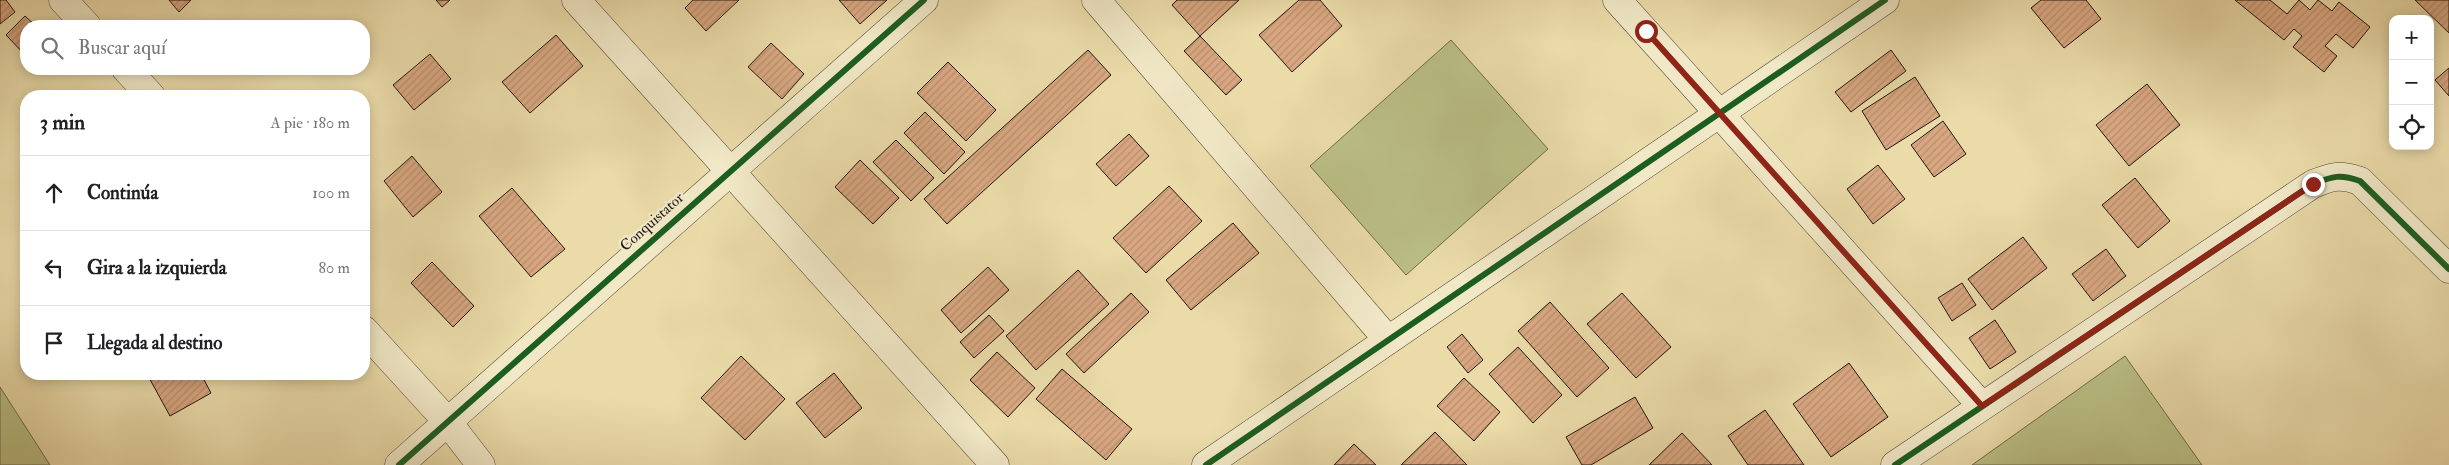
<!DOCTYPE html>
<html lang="es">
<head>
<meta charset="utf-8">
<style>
  :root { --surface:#fff; --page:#f2f2f2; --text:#202124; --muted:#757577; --line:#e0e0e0 }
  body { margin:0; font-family:"IM FELL Double Pica",serif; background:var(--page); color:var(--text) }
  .controls { position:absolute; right:15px; top:15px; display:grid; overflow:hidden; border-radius:10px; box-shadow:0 2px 12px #0003 }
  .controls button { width:45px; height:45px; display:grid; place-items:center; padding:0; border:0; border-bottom:1px solid var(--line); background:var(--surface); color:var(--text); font:25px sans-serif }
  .stop { position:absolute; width:15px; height:15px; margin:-11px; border:4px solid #8f2418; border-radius:50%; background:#fff }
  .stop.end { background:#8f2418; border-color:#fff; box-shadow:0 1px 5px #0008 }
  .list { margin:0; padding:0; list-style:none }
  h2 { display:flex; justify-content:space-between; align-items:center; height:65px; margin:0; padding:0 20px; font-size:21px }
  h2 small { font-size:16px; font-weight:400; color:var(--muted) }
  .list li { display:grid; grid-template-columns:32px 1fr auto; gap:15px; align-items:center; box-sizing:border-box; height:75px; padding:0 20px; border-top:1px solid var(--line) }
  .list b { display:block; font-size:19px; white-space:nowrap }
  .list em { font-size:16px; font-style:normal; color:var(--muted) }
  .icon { flex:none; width:28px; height:28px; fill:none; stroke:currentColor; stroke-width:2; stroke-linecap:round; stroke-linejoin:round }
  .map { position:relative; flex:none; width:2449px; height:465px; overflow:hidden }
  .search { position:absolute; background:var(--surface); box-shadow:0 2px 12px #0003; left:20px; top:20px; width:350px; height:55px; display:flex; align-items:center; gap:12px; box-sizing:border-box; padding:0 18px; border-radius:20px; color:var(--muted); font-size:19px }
  .panel { position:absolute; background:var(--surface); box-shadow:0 2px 12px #0003; left:20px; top:90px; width:350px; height:290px; border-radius:20px }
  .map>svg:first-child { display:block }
  .green { fill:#babf85; stroke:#6e6a4b }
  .building { fill:url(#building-hatch); stroke:#211611 }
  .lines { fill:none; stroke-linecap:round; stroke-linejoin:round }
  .street-casing { stroke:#534737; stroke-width:29 }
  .street { stroke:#f1e8c7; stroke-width:28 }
  .cycleway-casing { stroke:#f1e8c7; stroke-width:9 }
  .cycleway { stroke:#1b5e20; stroke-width:6 }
  .route { stroke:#8f2418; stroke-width:6 }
  .labels { text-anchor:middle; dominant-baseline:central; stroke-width:4.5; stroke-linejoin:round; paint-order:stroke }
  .street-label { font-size:15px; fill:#211611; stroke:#f1e8c7 }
</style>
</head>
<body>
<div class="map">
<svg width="2449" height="465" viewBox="0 0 2449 465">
  <defs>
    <pattern id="building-hatch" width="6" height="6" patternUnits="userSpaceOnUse" patternTransform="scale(1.25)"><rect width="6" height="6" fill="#d8a781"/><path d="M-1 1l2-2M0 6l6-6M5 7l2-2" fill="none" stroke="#b98f6e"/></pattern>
  </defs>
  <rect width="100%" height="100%" fill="#eadba9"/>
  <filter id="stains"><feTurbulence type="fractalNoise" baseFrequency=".004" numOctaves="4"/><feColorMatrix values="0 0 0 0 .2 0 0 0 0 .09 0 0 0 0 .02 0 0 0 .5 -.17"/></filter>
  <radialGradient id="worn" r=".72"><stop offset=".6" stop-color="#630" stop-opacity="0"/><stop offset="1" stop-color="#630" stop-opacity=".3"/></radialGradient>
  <!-- green -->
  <path class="green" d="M1451,40L1548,149L1406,275L1310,166Z
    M2125,356L2202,465H1972Z
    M0,387L50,465H0Z"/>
  <!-- building -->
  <path class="building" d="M0,0H6L15,12L0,24Z
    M169,0H191L179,12Z
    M436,0H450L442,7Z
    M693,0H739L706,31L685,8Z
    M839,0H887L860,24Z
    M1177,0H1239L1200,36L1172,5Z
    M1299,0H1320L1342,26L1292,72L1259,35Z
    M2041,0H2086L2101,19L2064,48L2031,8Z
    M2235,0H2270L2287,14L2299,0L2310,10L2318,0L2332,11L2339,2L2370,27L2353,48L2336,34L2325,46L2337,56L2324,72L2293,47L2302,36L2294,29L2284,40Z
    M2415,0H2449V33Z
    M25,16L36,26H26V56L6,35Z
    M556,35L583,66L530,113L502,82Z
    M1200,36L1242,80L1226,95L1184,51Z
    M771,43L804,74L782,99L748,67Z
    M1088,50L1111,75L947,224L924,199Z
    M1891,50L1906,71L1851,112L1835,92Z
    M430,54L451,79L414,110L393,85Z
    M948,62L996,110L966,141L917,93Z
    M2449,68V96L2435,80Z
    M1915,77L1940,116L1886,150L1862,111Z
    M2147,84L2180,125L2129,166L2096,125Z
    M925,112L965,152L944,174L904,133Z
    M1943,121L1966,154L1934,177L1911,145Z
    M1129,134L1149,156L1116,186L1096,164Z
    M896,140L934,178L911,201L873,162Z
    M412,156L442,192L413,217L384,181Z
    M860,160L899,198L873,224L835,187Z
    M1878,165L1905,199L1873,224L1847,189Z
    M2135,178L2170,221L2138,248L2102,205Z
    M1169,186L1202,221L1146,273L1113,238Z
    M512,188L565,249L531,277L479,216Z
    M1233,223L1259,253L1191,310L1166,280Z
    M2023,237L2047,268L1992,310L1968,279Z
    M2106,249L2126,276L2093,301L2072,274Z
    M432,262L474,306L453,327L411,283Z
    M988,267L1009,290L961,333L941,310Z
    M1078,270L1109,304L1036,370L1006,336Z
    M1962,283L1976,305L1952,321L1938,298Z
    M1131,293L1149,312L1084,373L1066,354Z
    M1622,293L1671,347L1636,378L1587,324Z
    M1550,302L1609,368L1577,397L1518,331Z
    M989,315L1004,331L974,358L960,342Z
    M1995,320L2016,352L1990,369L1969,338Z
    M1462,334L1483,360L1468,373L1447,347Z
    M1518,347L1562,395L1533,423L1489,374Z
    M997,352L1035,388L1008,417L970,380Z
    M741,356L785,399L745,440L701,398Z
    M1849,363L1888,417L1831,457L1793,404Z
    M1062,369L1132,429L1106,460L1036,399Z
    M834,373L862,408L825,438L796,403Z
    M147,374H201L211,393L170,416Z
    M1464,378L1500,412L1474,441L1437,406Z
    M1635,397L1653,428L1591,465H1582L1566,437Z
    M1765,410L1804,465H1748L1728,436Z
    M1435,432L1467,465H1401Z
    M1682,433L1712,465H1649Z
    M1354,444L1376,465H1334Z"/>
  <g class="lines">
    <!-- street casing -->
    <g class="street-casing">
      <path id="street" d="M63,0L87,26
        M576,0L995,465
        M1096,0L1388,340
        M1617,0L1982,406
        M126,69L151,96
        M364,330L447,421L481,465
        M399,465L924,0
        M1206,465L1885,0
        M1895,465L2313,184C2333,176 2340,174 2360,181L2449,269"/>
    </g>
    <!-- street -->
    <use href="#street" class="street"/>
    <!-- cycleway casing -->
    <g class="cycleway-casing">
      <path id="cycleway" d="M399,465L924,0
        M1206,465L1885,0
        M1895,465L2313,184C2333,176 2340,174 2360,181L2449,269"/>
    </g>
    <!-- cycleway -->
    <use href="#cycleway" class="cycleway"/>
  </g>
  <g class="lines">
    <!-- route -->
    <path class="route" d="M1646,31L1982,406L2313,184"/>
  </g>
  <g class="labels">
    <!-- street labels -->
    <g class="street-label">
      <text transform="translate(652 222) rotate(-42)">Conquistator</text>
    </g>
  </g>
  <rect width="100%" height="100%" filter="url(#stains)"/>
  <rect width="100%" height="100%" fill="url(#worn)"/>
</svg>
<div class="controls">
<button>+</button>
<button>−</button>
<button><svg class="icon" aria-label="locate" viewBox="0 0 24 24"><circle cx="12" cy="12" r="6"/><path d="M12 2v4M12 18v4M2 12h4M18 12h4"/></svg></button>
</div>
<div class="stop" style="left:1646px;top:31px"></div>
<div class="stop end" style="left:2313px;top:184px"></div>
<div class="search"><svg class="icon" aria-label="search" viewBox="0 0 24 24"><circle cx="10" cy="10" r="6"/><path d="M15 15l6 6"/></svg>Buscar aquí</div>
<section class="panel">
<h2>3 min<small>A pie · 180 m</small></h2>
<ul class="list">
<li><svg class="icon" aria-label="ahead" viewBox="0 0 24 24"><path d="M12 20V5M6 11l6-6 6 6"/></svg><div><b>Continúa</b></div><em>100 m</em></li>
<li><svg class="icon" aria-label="left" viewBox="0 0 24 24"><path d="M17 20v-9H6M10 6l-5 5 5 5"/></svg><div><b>Gira a la izquierda</b></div><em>80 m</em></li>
<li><svg class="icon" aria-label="arrive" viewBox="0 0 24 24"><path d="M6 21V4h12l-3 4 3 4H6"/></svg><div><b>Llegada al destino</b></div></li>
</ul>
</section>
</div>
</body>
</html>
